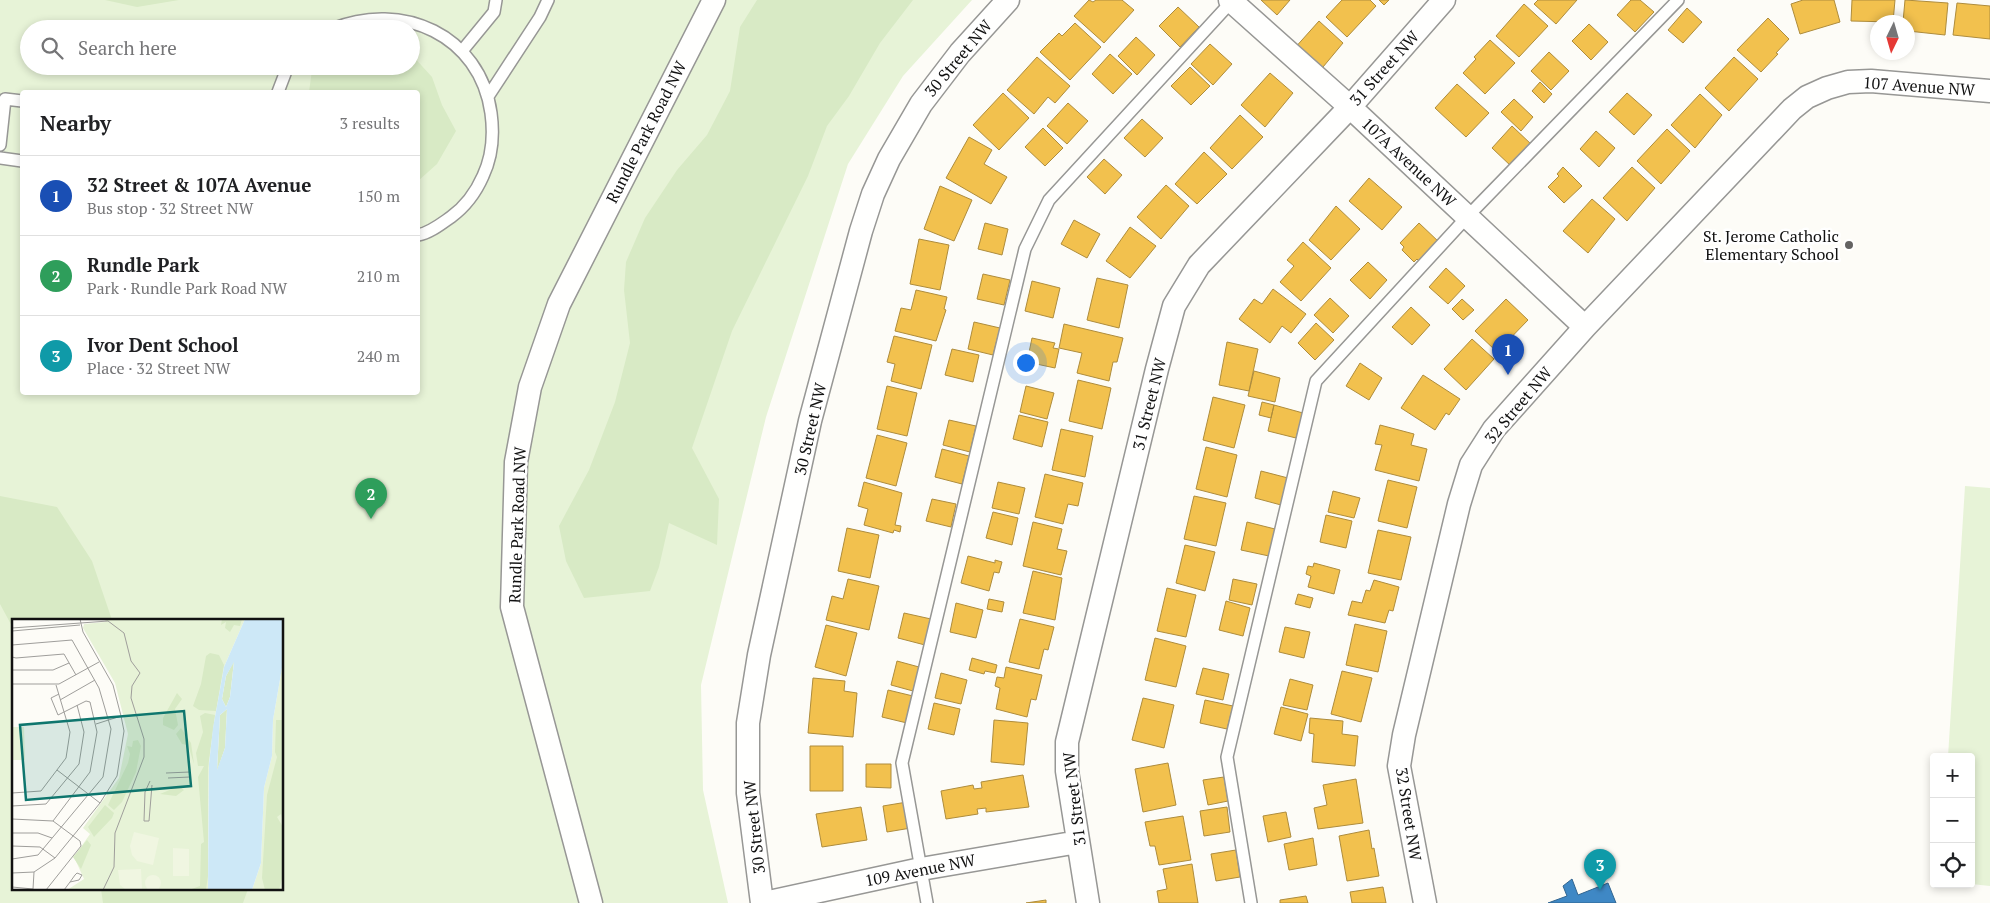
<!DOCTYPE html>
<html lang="en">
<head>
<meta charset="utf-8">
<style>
  :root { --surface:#fff; --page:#f6f6f6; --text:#202124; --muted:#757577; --line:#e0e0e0; --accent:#646362 }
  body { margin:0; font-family:"PT Serif",serif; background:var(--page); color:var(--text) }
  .controls { position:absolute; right:15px; bottom:15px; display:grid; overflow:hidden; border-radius:5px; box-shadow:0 2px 8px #0003 }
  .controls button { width:45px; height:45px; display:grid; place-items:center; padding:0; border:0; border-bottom:1px solid var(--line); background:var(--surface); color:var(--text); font:25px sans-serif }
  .compass { position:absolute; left:1870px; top:15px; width:45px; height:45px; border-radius:50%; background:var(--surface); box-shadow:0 2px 8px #0003; rotate:185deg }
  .you { position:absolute; left:1025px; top:362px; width:18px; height:18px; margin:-12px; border:4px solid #fff; border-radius:50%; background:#1a73e8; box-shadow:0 0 0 8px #1a73e833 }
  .badge { display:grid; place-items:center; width:32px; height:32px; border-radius:50%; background:var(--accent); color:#fff; font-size:16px; font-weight:700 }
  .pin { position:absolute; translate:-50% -41px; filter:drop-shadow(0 1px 2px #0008) }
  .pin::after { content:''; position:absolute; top:26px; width:18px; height:15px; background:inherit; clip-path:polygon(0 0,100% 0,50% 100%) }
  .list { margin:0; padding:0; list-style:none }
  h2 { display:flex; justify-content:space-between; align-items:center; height:65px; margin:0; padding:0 20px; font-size:21px }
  h2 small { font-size:16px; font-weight:400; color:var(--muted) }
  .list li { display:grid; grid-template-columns:32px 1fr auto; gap:15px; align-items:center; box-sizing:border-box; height:80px; padding:0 20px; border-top:1px solid var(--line) }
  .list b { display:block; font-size:19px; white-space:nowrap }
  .list p { margin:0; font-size:16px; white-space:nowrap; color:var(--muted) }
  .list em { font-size:16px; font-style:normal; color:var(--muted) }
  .icon { flex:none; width:28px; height:28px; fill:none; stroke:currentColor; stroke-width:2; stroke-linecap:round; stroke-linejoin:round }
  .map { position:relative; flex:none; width:1990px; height:903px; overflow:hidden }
  .search { position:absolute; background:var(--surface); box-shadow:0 2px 8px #0003; left:20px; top:20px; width:400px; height:55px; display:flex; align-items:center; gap:12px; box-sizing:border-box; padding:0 18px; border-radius:28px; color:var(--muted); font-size:19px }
  .panel { position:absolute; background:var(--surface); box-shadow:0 2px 8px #0003; left:20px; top:90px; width:400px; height:305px; border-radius:5px }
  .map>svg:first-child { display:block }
  .green { fill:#e7f3d7; fill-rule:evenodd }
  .forest { fill:#d8eac5 }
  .homes { fill:#f2c14e; stroke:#ae8c3c }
  .schools { fill:#3f88c5; stroke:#31648f }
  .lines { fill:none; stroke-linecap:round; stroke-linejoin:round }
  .lane-casing { stroke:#979795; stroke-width:14 }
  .street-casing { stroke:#979795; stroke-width:25 }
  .lane { stroke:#fffffe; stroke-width:11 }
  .street { stroke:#fffffe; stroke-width:22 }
  .poi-dot { fill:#646362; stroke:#fff; stroke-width:2 }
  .labels { text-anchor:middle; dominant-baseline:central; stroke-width:5; stroke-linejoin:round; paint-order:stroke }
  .street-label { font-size:16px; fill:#111; stroke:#fff }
  .poi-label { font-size:16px; fill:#111; stroke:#fff; text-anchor:end }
  .inset-road { fill:none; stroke:#9f9e9b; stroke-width:1 }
  .view { fill:#0f766e; fill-opacity:0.15; stroke:#0f766e; stroke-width:2.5 }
  .inset-edge { fill:none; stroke:#111; stroke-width:2.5 }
</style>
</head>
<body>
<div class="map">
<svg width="1990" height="903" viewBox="0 0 1990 903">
  <rect width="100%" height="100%" fill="#fdfcf7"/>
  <!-- green -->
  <path class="green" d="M0,0H972L903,76L848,164L766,417L701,685L703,790L728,903H0ZM29,29H411V66H29ZM22,92H418V392H22ZM14,620H282V889H14Z
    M1965,486L1990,488V886L1971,884V757H1948Z"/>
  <!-- forest -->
  <path class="forest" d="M105,0H179L137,7Z
    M757,0H913L880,43L849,96L827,126L808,176L732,331L692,448L719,499L717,545L669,523L659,567L650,591L584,598L566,561L559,526L589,470L615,402L630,343L624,290L626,262L645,218L677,170L707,135L730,91L740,27Z
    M411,54L432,77L442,105L456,131L437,164L418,181V92H309L312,70L320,66H411Z
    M0,496L57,507L92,561L112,620H14V630L0,604Z
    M101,889H248L243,903H103Z"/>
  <!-- homes -->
  <path class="homes" d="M1089,0L1093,2L1096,0H1122L1134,10L1104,43L1074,16Z
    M1261,0H1290L1277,15Z
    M1342,0H1370L1376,6L1347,37L1326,17Z
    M1379,0H1389L1384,5Z
    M1538,0H1577L1556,24L1534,4Z
    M1631,0H1640L1654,12L1635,32L1617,15Z
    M1803,0H1834L1840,22L1800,34L1791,4Z
    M1852,0H1895L1893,22L1851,21Z
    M1905,0L1948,3L1945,35L1908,31V22H1903Z
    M1957,3L1990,6V39L1953,35Z
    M1524,4L1548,26L1519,57L1496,36Z
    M1178,7L1199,27L1180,47L1159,26Z
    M1687,8L1702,22L1683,43L1668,30Z
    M1768,18L1789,39L1776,53L1778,54L1761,72L1737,50Z
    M1319,21L1343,43L1318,73L1293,50Z
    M1075,23L1101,47L1070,80L1040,52L1059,33L1062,36Z
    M1589,24L1608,42L1591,60L1572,41Z
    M1136,37L1155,55L1137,75L1118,56Z
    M1490,40L1515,63L1485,94L1463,73L1476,59L1474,57Z
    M1210,44L1232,64L1213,85L1191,64Z
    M1549,52L1569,71L1551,90L1531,71Z
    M1110,54L1132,74L1113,94L1092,74Z
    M1037,57L1070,86L1055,103L1048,97L1034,114L1007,90Z
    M1734,57L1758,79L1729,111L1705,88Z
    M1190,67L1210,86L1191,105L1171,86Z
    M1270,73L1293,93L1265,127L1241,105Z
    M1540,82L1552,94L1544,103L1532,91Z
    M1457,84L1489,113L1466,137L1435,108Z
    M1003,93L1029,118L999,150L973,125Z
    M1627,93L1652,115L1634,135L1609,112Z
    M1700,94L1722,115L1695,148L1671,125Z
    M1514,99L1533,117L1521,131L1501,112Z
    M1068,103L1088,121L1067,144L1047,126Z
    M1240,115L1263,137L1232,169L1210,148Z
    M1142,119L1163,138L1145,157L1124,138Z
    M1512,126L1532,145L1512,167L1492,148Z
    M1043,128L1063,148L1045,166L1025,147Z
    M1667,129L1690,151L1661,184L1637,161Z
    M1596,131L1615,148L1599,167L1580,149Z
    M969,137L992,150L984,164L1007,177L991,204L946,178Z
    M1204,152L1227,174L1197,204L1175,184Z
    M1104,159L1122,175L1105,194L1087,177Z
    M1563,167L1582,186L1564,203L1548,187L1559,176L1557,174Z
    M1632,167L1655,188L1627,221L1603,198Z
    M1369,178L1402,207L1382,230L1349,201Z
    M1166,185L1189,206L1161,239L1137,217Z
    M940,186L972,200L954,241L924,229Z
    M1592,199L1615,219L1588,253L1563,231Z
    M1336,206L1360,229L1331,260L1309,240Z
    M1074,220L1100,234L1087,258L1061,244Z
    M985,223L1008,229L1002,255L978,249Z
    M1419,223L1440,243L1421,263L1417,259L1414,262L1402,250L1404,247L1400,243Z
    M1130,227L1156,246L1130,278L1106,261Z
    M919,239L949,245L940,290L910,284Z
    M1303,242L1331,268L1301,301L1280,282L1294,266L1287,260Z
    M1368,262L1387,280L1370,299L1350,280Z
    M1446,268L1465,286L1448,304L1429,287Z
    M983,274L1010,280L1004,305L977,299Z
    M1097,278L1128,285L1119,328L1087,320Z
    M1032,281L1060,288L1053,318L1025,311Z
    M1273,289L1306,314L1291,333L1282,326L1270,343L1239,319L1254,299L1262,304Z
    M916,290L947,297L944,309L946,310L936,341L895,331L901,308L911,310Z
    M1330,298L1349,316L1333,333L1314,315Z
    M1462,299L1474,310L1463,320L1452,309Z
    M1506,299L1528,320L1497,352L1475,331Z
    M1411,307L1430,325L1412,345L1392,327Z
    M974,322L1000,328L993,355L968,349Z
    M1316,323L1334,340L1315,360L1298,343Z
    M1064,324L1123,338L1117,362H1113L1109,381L1077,373L1082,353L1059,348Z
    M894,336L932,345L921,389L891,381L895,364L887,362Z
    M1032,338L1055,343L1053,348L1059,349L1055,368L1027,362Z
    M1472,339L1494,359L1466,390L1444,369Z
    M1227,342L1258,349L1249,391L1219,385Z
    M952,349L979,355L973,382L945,375Z
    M1360,363L1382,378L1369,400L1346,386Z
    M1254,371L1280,378L1275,402L1248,396Z
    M1423,375L1460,399L1449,415L1446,413L1435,430L1401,408Z
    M1078,380L1111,388L1102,429L1069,421Z
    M887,386L917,393L907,436L877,429Z
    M1026,386L1054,393L1047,419L1020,412Z
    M1213,397L1245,405L1234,448L1203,440Z
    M1262,402L1274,405L1271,418L1259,415Z
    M1274,405L1303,413L1296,438L1268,431Z
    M1019,415L1048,422L1042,447L1013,439Z
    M949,420L976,426L970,452L943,445Z
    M1380,425L1414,434L1411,445L1427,449L1419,481L1375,470L1382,445L1375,444Z
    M1061,429L1093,436L1085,477L1052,470Z
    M877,435L907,443L896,486L866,478Z
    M1206,447L1237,455L1227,497L1196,489Z
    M942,449L969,456L962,484L935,477Z
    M1261,471L1288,478L1281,505L1255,498Z
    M1045,474L1083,483L1078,506L1068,504L1063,524L1035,517Z
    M1388,480L1417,487L1407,528L1378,521Z
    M864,482L902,493L895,525L901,526L900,532L894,530L893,533L864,525L868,509L858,506Z
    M998,482L1025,488L1019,514L992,508Z
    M1333,491L1360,498L1354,518L1328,512Z
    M1194,496L1226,503L1216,546L1184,539Z
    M932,499L956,504L951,527L926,521Z
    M993,512L1018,518L1012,545L986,538Z
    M1326,515L1352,521L1346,548L1320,542Z
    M1033,522L1062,529L1057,549L1067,551L1061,575L1023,566Z
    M1247,522L1275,529L1269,556L1241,550Z
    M847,528L879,535L870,578L838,571Z
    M1378,530L1411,537L1401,580L1368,573Z
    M1185,545L1215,552L1205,591L1176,583Z
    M968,556L995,563V560L1002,562L999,573L994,572L989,591L961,583Z
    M1314,563L1340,570L1334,594L1308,587L1311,576L1306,574L1308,566L1313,567Z
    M1033,571L1062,578L1055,620L1023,613Z
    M848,579L879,586L869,630L826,620L832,596L843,599Z
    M1233,579L1257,584L1252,605L1229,600Z
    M1374,580L1399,587L1393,611L1389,610L1385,623L1348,615L1352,601L1362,603L1366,590L1370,591Z
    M1167,588L1196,595L1186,637L1157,631Z
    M1298,594L1313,598L1310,608L1295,604Z
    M989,599L1004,602L1002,612L987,609Z
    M1226,601L1250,608L1243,636L1219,630Z
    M956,603L983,610L976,638L950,632Z
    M904,613L931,619L925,645L898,638Z
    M1020,619L1054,627L1048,650L1044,649L1039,669L1009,662Z
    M1355,624L1387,631L1378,672L1346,665Z
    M826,625L857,633L846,676L815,667Z
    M1285,627L1310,632L1304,658L1279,652Z
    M1155,638L1186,646L1176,687L1145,680Z
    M972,658L997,665L995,673L985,671L984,674L969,670Z
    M897,661L919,667L913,691L891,685Z
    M1006,667L1042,675L1036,700L1031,699L1027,717L996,709L1000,688L995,686L997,677L1004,678Z
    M1203,668L1229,674L1223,700L1196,694Z
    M1342,671L1372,678L1361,722L1331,714Z
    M941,673L967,680L961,704L935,698Z
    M813,678L845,681L844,691L857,693L853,737L808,733Z
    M1290,679L1313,685L1307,710L1283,705Z
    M888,690L913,696L907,723L882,717Z
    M1143,698L1174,705L1164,748L1132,740Z
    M1205,700L1233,706L1227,729L1200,723Z
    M934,703L960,709L954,735L928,729Z
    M1281,707L1308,714L1301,741L1274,734Z
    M1310,718L1343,721L1342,734L1358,736L1355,766L1312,762L1314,734L1309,733Z
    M994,720L1028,723L1024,765L991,762Z
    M810,746H843V791H810Z
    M1168,763L1176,805L1143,812L1135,769Z
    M866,764H891V788L866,787Z
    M1023,775L1029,807L986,812V808L977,809L978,814L946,819L941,791L973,785L974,789L982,788L981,782Z
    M1224,777L1228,801L1208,805L1203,780Z
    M1356,779L1363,823L1318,829L1314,808L1327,805L1323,785Z
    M907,802L911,828L887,832L883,806Z
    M861,807L867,840L822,847L816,814Z
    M1227,807L1230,832L1204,836L1200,811Z
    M1286,812L1291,837L1268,842L1263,816Z
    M1183,816L1191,860L1159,865L1155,846H1150L1145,822Z
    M1369,830L1372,849L1374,848L1379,876L1347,881L1339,836Z
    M1313,838L1317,865L1289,870L1284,844Z
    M1236,850L1240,877L1216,881L1211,854Z
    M1192,864L1198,903H1159L1157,891L1167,889L1163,869Z
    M1383,887L1386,903H1352L1350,892Z
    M1306,896L1308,903H1280V900Z
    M1046,900V903H1026Z"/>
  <!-- schools -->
  <path class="schools" d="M1572,879L1578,895L1608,883L1616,903H1548L1567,896L1563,886Z"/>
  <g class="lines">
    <!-- lane casing -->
    <g class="lane-casing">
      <path id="lane" d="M332,29C402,0 480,35 491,113C494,135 493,155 483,176C476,192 466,206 451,217C441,224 430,233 418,235
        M462,51L494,12L496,0
        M278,92L286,71L290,66
        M489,95L540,17L548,0
        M0,145L5,99L22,101
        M0,158L22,161
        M927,903L902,763L1025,249L1049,200L1233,0
        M1251,903L1227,757L1316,381L1467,217L1678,0"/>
    </g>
    <!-- street casing -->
    <g class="street-casing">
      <path id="street" d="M1230,0L1350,107L1585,327
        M591,903L512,607L516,462L530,387L559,304L714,0
        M762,903L748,793V723L759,655L810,421L861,231L873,194L889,159L921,104L960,53L1008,0
        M764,903L921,869L1078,842
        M1088,903L1067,771V742L1157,369L1174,306L1199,265L1350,107L1444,0
        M1425,903L1399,766L1404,735L1459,504L1471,465L1494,429L1585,327L1792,109L1807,97L1827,88L1848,82L1871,81L1990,91"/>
    </g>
    <!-- lane -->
    <use href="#lane" class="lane"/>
    <!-- street -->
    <use href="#street" class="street"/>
  </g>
  <!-- markers -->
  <circle class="poi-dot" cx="1849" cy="245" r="5"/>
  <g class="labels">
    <!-- street labels -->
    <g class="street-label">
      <text transform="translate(958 58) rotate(-50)">30 Street NW</text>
      <text transform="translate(1384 68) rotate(-48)">31 Street NW</text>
      <text transform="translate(1919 86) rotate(4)">107 Avenue NW</text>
      <text transform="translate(646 132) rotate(-63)">Rundle Park Road NW</text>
      <text transform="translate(1409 162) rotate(43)">107A Avenue NW</text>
      <text transform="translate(1149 404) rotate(-76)">31 Street NW</text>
      <text transform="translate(1518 405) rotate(-50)">32 Street NW</text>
      <text transform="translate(810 429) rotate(-77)">30 Street NW</text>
      <text transform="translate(517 525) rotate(-88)">Rundle Park Road NW</text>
      <text transform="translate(1074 799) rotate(-97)">31 Street NW</text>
      <text transform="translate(1409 814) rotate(81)">32 Street NW</text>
      <text transform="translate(754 827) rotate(-96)">30 Street NW</text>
      <text transform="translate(920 870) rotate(-11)">109 Avenue NW</text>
    </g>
    <!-- poi labels -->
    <g class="poi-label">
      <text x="1839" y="236">St. Jerome Catholic<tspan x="1839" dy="18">Elementary School</tspan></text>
    </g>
  </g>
  <!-- overview -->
  <g transform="translate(12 619)">
    <rect width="271" height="271" fill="#fdfcf7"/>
    <path d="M94,0H233L212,48L201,109L197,145L196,271H55L72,260L62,238L78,215L71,209L107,159L116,115L103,64L71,9L72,5L93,3ZM271,43V271H240L249,244L252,169L260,137L261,101ZM0,108H12L13,141H0Z" fill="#e7f3d7"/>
    <path d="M210,0H230L228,7L222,6L218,13L213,9L214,3L209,6ZM198,34L207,36L212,46L204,92L187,91L181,87L189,65L194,37ZM222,42L218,78L214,88L210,80L214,57ZM165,74L170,80L163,90L166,106L162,111L151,106V99ZM215,90L213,129L205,152L208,96ZM193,94L203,96L196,149V257L194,271H177L188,267L189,225L192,223L186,158L192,147H186L184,134L191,113L188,97ZM264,101H272L271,203L269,195L265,198L271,208V256L267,271H253L250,259L255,176L265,138L263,133ZM169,109L179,124L182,145L176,126L170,125L164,115ZM126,121L129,127L124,153L110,183L102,191L96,186L116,144L118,135L115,127L120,128L121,122ZM167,167L172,171L164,177L148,175ZM93,186L102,194L100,199L82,218L76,208ZM75,221L79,226L69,250L61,238Z" fill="#d8eac5"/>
    <path d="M122,213L147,219L141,246L125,242L120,236L118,227ZM161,229L177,230V257H161ZM129,250L130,271H114L108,266L106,251ZM133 264a8 8 0 1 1 16 0a8 8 0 1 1-16 0Z" fill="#f0f6e1"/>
    <path d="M233,0H271V43L261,101L260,137L252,169L249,244L240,271H196L197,145L201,109L212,48ZM222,43L218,78L214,88L210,80L214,57ZM215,90L213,129L205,151L208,96Z" fill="#cde8f7" fill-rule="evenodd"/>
    <path class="inset-road" d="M0,9L96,2L112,14L119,42L128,54L120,67L119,79L132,120V138L103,214L102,248L91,271M0,12L68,6M0,26L60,21L87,69L99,110L91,158L26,236L0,240M0,33V38L4,39L52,35L64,56M0,51H41L57,44M0,65H47L87,43M48,81L83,61M84,105L109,97M45,151L88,184M154,154L178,153V158L156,159M138,162L133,173L132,202H137L140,166M0,174L29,172L54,139L58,113L44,66M0,187L34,185L67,145L72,113L65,86M0,200L41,202L68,222L69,227L34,271M41,202L78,153L85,113L78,83L74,82L46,96L39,79L47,75M0,214H26L40,219M0,227L28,228L43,239M0,254L22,253L43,239L88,184L105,157L112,112L109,97L101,66L71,13L68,0M0,268L21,270M21,270L22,253M52,271L58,263L63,256L65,254L70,256L67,261L58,263"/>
    <path class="view" d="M172,92L179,167L14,181L8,106Z"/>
    <rect width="271" height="271" class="inset-edge"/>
  </g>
</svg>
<div class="controls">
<button>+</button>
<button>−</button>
<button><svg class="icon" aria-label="locate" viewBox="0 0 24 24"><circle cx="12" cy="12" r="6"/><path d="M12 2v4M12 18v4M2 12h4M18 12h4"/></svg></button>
</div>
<svg class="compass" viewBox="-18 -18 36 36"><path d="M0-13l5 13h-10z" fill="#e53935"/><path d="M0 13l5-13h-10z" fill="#757577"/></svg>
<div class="you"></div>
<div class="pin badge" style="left:1508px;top:375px;background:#1a4fb4">1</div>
<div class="pin badge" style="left:371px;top:519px;background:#2e9e5b">2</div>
<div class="pin badge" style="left:1600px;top:890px;background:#0f9aa8">3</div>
<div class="search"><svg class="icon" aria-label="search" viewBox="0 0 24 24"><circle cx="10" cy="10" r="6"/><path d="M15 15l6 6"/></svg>Search here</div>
<section class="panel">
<h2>Nearby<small>3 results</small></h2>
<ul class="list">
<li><span class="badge" style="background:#1a4fb4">1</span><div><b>32 Street &amp; 107A Avenue</b><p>Bus stop · 32 Street NW</p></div><em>150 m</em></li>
<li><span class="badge" style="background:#2e9e5b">2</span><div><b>Rundle Park</b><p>Park · Rundle Park Road NW</p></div><em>210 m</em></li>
<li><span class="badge" style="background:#0f9aa8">3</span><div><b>Ivor Dent School</b><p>Place · 32 Street NW</p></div><em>240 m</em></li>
</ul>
</section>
</div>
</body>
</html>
